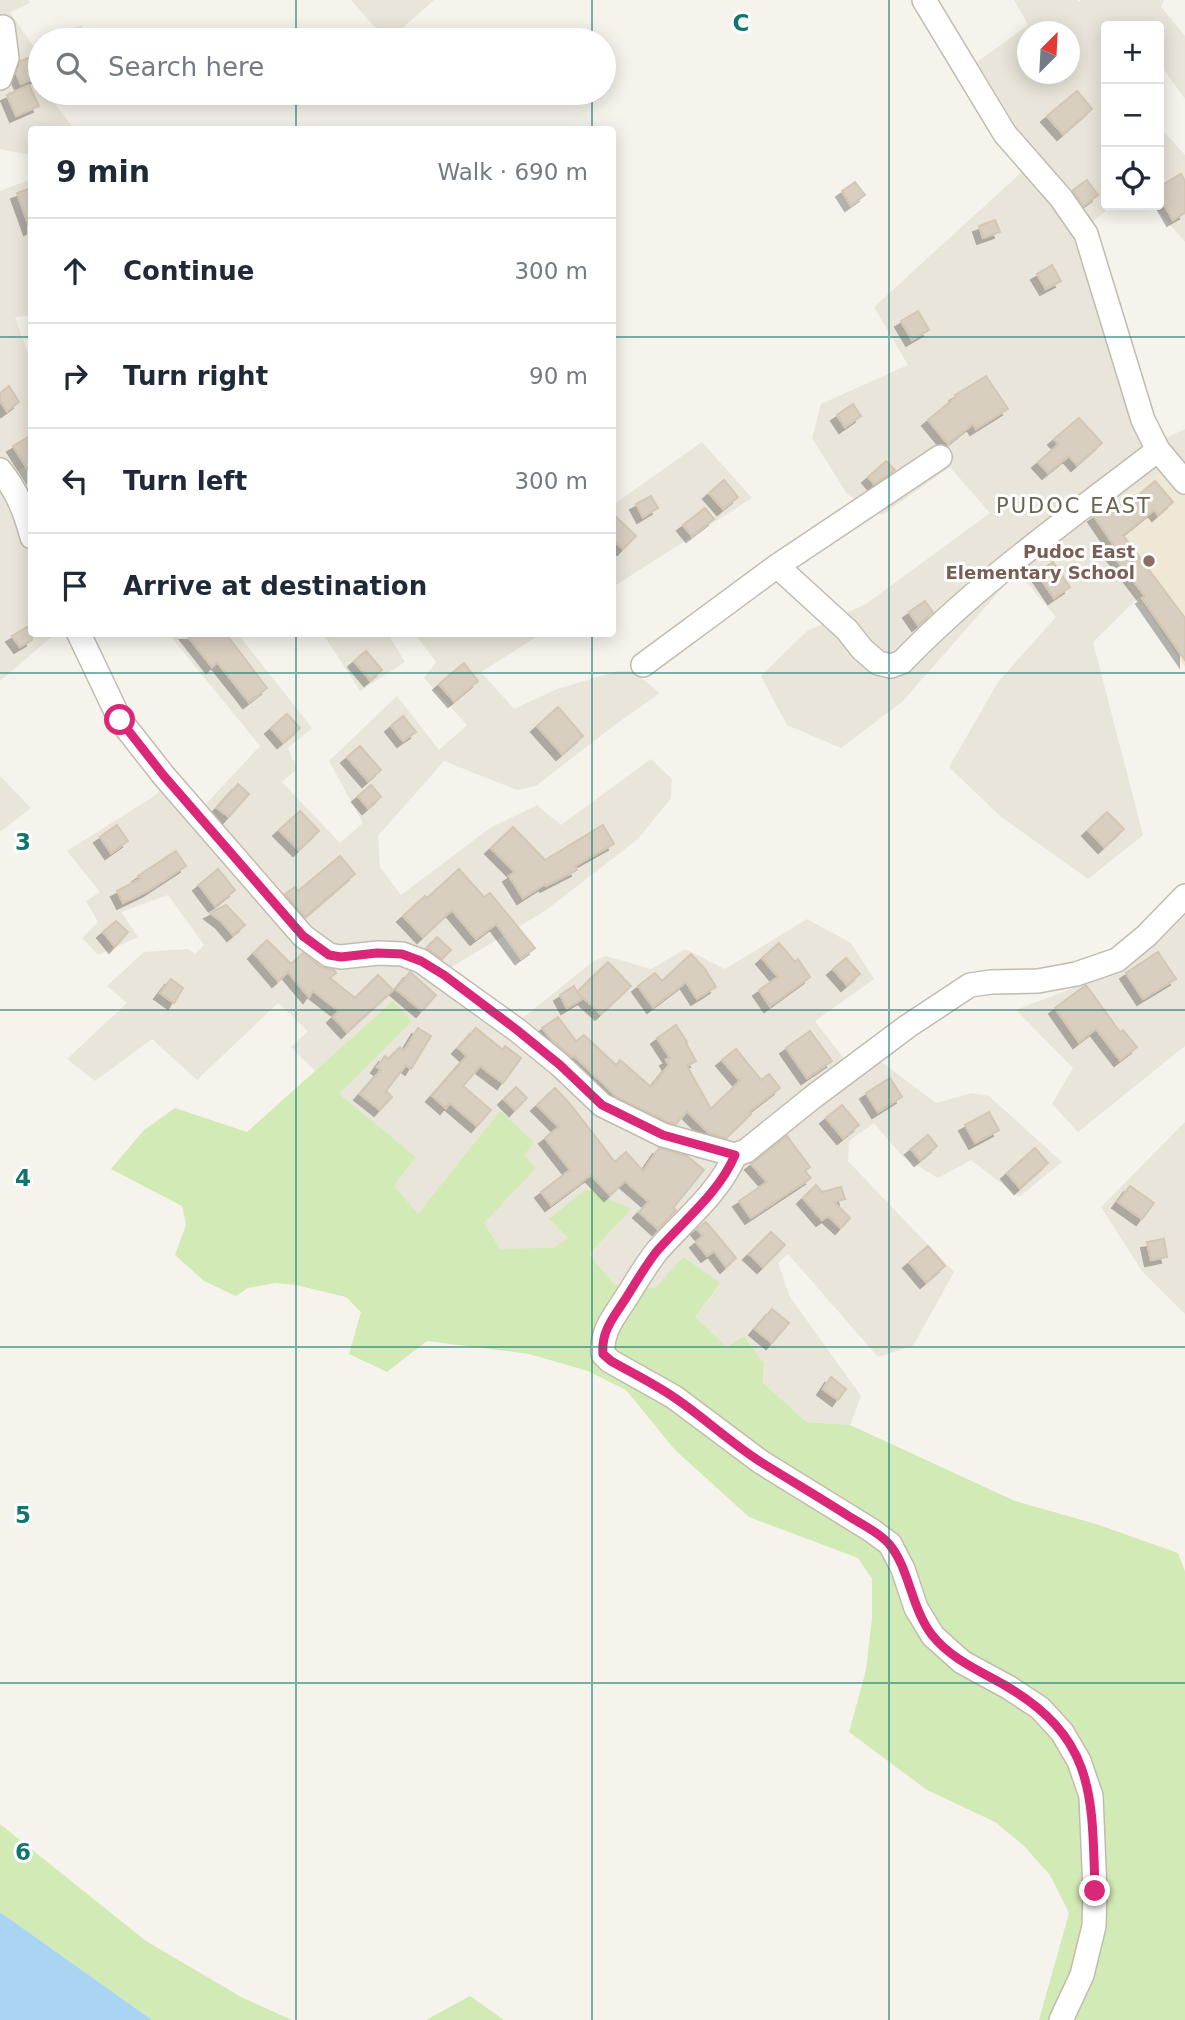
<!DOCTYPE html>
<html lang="en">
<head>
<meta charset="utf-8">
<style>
  :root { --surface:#fff; --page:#f2f2f3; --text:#1f2937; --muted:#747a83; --line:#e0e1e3 }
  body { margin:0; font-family:"DejaVu Sans",sans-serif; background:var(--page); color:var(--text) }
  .controls { position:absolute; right:21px; top:21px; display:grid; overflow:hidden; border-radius:7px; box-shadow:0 4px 18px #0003 }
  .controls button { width:63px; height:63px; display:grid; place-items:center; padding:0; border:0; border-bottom:2px solid var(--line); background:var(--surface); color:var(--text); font:35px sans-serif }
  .compass { position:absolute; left:1017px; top:21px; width:63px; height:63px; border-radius:50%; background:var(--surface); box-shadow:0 4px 18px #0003; rotate:24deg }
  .stop { position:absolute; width:21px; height:21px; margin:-16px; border:5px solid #db2777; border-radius:50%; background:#fff }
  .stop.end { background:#db2777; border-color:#fff; box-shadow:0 2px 7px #0008 }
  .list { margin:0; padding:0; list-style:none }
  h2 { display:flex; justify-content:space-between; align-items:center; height:91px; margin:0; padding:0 28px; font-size:30px }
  h2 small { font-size:23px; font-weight:400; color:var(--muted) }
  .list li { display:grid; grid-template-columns:46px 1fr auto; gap:21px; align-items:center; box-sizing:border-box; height:105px; padding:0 28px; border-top:2px solid var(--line) }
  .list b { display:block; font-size:26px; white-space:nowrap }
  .list em { font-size:23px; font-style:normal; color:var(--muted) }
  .icon { flex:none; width:38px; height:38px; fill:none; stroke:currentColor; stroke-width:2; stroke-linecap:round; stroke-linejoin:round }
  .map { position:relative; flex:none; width:1185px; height:2020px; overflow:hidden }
  .search { position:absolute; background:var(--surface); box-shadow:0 4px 18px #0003; left:28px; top:28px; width:588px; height:77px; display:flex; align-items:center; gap:18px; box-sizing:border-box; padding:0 24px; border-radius:38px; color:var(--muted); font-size:26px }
  .panel { position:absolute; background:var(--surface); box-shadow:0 4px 18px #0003; left:28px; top:126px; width:588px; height:511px; border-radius:7px }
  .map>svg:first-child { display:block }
  .residential { fill:#eae5da; fill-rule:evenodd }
  .education { fill:#efe8d6 }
  .green { fill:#d2eab5 }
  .water { fill:#a9d4f2 }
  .building { fill:#d8cfc1; stroke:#d3c7b4; stroke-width:2; filter:url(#shadow) }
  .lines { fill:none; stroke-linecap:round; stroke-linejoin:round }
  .minor-casing { stroke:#c2bbae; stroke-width:26 }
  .minor { stroke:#fff; stroke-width:23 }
  .route { stroke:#db2777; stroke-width:9 }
  .grid { fill:none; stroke:#0f766e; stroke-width:2; stroke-opacity:0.55 }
  .education-dot { fill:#8d6e63; stroke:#fff; stroke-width:2.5 }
  .labels { text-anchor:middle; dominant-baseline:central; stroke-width:6; stroke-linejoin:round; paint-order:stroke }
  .education-label { font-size:18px; font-weight:bold; fill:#785e54; stroke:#fff; text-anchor:end }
  .quarter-label { font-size:21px; letter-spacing:2px; fill:#6e6250; stroke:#fff }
  .grid-label { font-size:23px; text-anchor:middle; font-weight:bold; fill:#0f766e; stroke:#fff; stroke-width:6; stroke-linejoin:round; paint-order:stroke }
</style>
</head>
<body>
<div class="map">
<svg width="1185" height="2020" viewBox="0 0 1185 2020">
  <defs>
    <filter id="shadow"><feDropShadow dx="-6" dy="6" stdDeviation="0" flood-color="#0004"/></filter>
  </defs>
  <rect width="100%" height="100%" fill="#f6f3ec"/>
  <!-- residential -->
  <path class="residential" d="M0,0H29L30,3L10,12L33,46L40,44V93H98L52,100L74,129L32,130L31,155L0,149Z
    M351,0H434L389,40H386Z
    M1014,0H1077L1079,2L1081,0H1164L1161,7L1185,36V99L1159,63V26H1106V68L1102,72L1106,75V205H1113L1073,238L1109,336L1142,449L1185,429V492L1089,523L1138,598L1093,642L1143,835L1088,879L1000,816L949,767L998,682L1056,617L1017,571L903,701L841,748L787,725L761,676L807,631L866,604L990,513L950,467L882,515L847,494L812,438L821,404L908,365L874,307L1036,159L977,62L1028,25ZM1028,32H1070V74H1028Z
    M82,25L85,40H48Z
    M1159,126L1185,155V242L1153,205H1159Z
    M31,179V315L15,317L31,362V463L16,472L31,502L32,634H55L0,681V191Z
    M702,442L752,498L613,587V505Z
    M175,634H238L312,728L288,748L297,769L282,782L340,843L363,823L329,761L397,696L439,750L467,725L424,678L436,662L415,634H541L481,672L514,709L557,689L618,671H633L660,693L616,724L536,786L517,790L444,761L378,836L380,867L401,895L490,828L537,805L561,825L651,759L672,779L671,798L638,839L545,911L450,968L506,1031L594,961L606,956L651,969L685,949L725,969L807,919L851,943L874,979L815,1021L859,1078L880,1061L936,1103L972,1093L989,1096L1062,1162L1019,1197L971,1160L938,1178L903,1157L874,1123L849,1141L848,1161L954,1272L913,1346L878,1357L788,1254L778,1263L790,1297L861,1396L850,1425L807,1422L763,1383L764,1363L744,1336L727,1347L695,1317L721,1284L655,1288L616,1286L589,1256L630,1209L549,1219L568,1238L554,1249H500L484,1223L523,1155L501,1111L418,1215L394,1186L416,1157L338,1094L412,1021L393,1002L315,1071L291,1047L308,1031L278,1003L197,1080L152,1039L95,1081L67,1059L127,1003L107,986L144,952L188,949L195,954L204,945L168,895L121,912L138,937L98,955L82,938L98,922L86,901L100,892L67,851L153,797L174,778L204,806L260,746L172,638Z
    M323,634H388L405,662L360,691Z
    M0,776L31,808L0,832Z
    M1185,907V1046L1078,1132L1052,1104L1073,1068L1016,1010L1104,976Z
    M1185,1122V1314L1142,1271L1101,1207Z"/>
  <!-- education -->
  <path class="education" d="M1167,467L1185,492V667L1089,523Z"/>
  <!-- green -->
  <path class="green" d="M393,1001L412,1021L339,1094L416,1157L394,1186L418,1214L500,1111L534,1142L524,1155L536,1168L484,1223L500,1249L554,1248L568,1238L549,1219L586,1189L631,1209L589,1255L615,1285L655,1288L683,1257L721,1283L695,1317L727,1347L744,1336L764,1363L763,1383L807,1422L850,1425L1015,1501L1096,1524L1178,1553L1185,1571V2020H1039L1069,1913L1050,1875L1023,1845L995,1822L927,1790L849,1732L866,1670L872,1618V1579L858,1558L749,1517L675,1450L626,1390L588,1371L529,1354L427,1341L387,1372L349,1354L361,1312L346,1297L296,1285L275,1283L248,1288L236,1296L204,1281L175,1255L186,1225L182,1206L111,1169L144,1130L175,1108L247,1132Z
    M0,1824L146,1941L243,1998L292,2020H152L0,1912Z
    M470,1996L504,2020H426Z"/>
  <!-- water -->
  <path class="water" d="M0,1912L152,2020H0Z"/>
  <!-- building -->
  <path class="building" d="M34,56L40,76L21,84L16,73L20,61Z
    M29,85L39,106L16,116L7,95Z
    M1077,91L1092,109L1063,134L1047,116Z
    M1181,174L1185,181V213L1173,220L1159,196V187Z
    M1087,180L1098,195L1083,206L1073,190Z
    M855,182L865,195L851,205L842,191Z
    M32,188V228L30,229L17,193Z
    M995,220L1000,232L983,238L979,226Z
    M1052,265L1061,281L1046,289L1037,274Z
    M918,311L929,330L912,340L901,321Z
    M986,376L1008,409L976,429L973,424L948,444L928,420L956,397L955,395Z
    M9,386L19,402L7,411L0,401V393Z
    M853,404L861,416L845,427L837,415Z
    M1079,418L1102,443L1077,465L1069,456L1048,473L1038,462L1059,444L1054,439Z
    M32,435V476L13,446Z
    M886,461L895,470L874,484L868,477Z
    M724,480L738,497L723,509L709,493Z
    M1155,481L1173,502L1158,515L1154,510L1123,535L1185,618V660L1142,598L1145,596L1110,551L1115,547L1094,516L1104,509L1108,514L1134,495L1136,497Z
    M651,496L658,508L643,517L636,504Z
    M705,508L714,519L692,536L683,525Z
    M612,513L636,536L623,549L612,538Z
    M1053,562L1070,587L1054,598L1037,573Z
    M925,601L933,612L918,625L909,612Z
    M32,624V640L20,647L12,636Z
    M186,634H226L267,688L249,702L217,662L212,667Z
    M366,651L382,670L370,680L354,661Z
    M464,663L478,681L454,701L439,684Z
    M558,707L583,736L562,754L537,726Z
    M287,714L300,728L283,742L271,728Z
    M403,716L416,732L403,741L391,726Z
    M360,746L381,770L368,781L347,757Z
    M238,784L249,794L229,817L217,808Z
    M371,785L381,797L368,808L358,796Z
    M300,811L319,831L299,850L279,830Z
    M1107,812L1124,829L1104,847L1088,830Z
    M117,825L128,841L111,853L100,837Z
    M603,825L614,844L575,866L577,870L546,886L545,884L523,898L509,876L515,872L491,848L513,827L545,860Z
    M176,851L186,866L148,891L123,903L117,891L140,879L138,876Z
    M340,856L355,874L305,917L285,894L295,887L298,891Z
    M218,869L235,890L215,906L199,885Z
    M459,869L484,897L490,893L535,948L521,958L496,924L476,939L452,910L423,937L403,916L425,896L427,898Z
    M226,905L245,925L233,935L222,922L210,913Z
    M116,921L128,932L115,947L103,932Z
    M437,937L451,950L442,959L427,948Z
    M267,940L291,964L303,953L321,967L334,970L336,973L330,978L355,998L378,975L393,990L347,1032L333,1017L339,1011L313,991L309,997L288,972L278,981L254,953Z
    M779,943L795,962L798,959L810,977L770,1006L759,990L778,977L762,958Z
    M1158,952L1176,979L1143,999L1126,973Z
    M691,954L705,969L716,987L697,999L686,982L653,1007L638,986L655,973L662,981Z
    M846,958L860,974L847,985L833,969Z
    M608,962L631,986L601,1014L577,992L582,999L567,1008L560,995L574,986L577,992Z
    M410,972L436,995L422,1011L396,989Z
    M171,979L183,988L174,1003L160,993Z
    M1086,985L1120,1032L1123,1030L1137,1047L1120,1060L1096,1029L1079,1042L1055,1008Z
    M558,1017L576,1041L584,1035L616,1065L620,1060L651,1087L669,1065L666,1060L670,1058L657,1038L676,1025L687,1042L686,1043L696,1061L687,1066L711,1109L740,1081L722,1060L736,1049L761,1080L769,1074L780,1088L749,1112L751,1114L726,1138L709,1133L687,1111L676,1124L668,1122L617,1097L574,1056L572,1057L552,1040L542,1028Z
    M418,1028L431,1036L411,1069L406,1065L386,1091L392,1097L380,1110L360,1094L381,1070L377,1067L385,1056L389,1059L400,1047L404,1051Z
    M476,1028L503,1050L505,1046L521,1058L503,1083L480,1066L463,1086L491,1110L477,1126L450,1103L446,1108L432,1096L467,1056L458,1048Z
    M810,1031L832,1061L807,1078L786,1048Z
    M890,1078L902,1097L878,1112L866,1093Z
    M516,1087L527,1098L515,1110L504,1099Z
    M555,1088L570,1104L615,1162L626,1152L643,1171L659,1148L687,1156L704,1170L673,1208L676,1210L658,1229L639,1212L649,1202L625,1181L610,1195L591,1175L551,1205L541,1192L570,1170L545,1138L559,1127L537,1105Z
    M842,1105L859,1125L843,1138L826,1118Z
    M989,1112L999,1130L975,1143L965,1125Z
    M928,1135L937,1146L920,1160L911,1149Z
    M787,1136L810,1167L805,1171L811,1178L751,1218L739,1201L767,1182L751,1164Z
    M1035,1148L1048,1163L1020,1188L1007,1173Z
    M816,1185L822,1192L841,1187L845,1199L834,1202L850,1218L841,1228L828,1216L822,1220L803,1198Z
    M1130,1186L1154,1203L1142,1219L1118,1202Z
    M706,1222L736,1258L726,1267L714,1251L707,1256L696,1242L703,1236L697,1229Z
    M771,1232L785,1245L763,1267L749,1254Z
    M1164,1239L1167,1257L1151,1260L1147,1242Z
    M928,1246L945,1266L926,1282L909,1262Z
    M772,1309L789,1323L772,1343L755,1329Z
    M831,1377L846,1389L838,1400L823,1389Z"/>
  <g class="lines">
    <!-- minor casing -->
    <g class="minor-casing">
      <path id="minor" d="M924,0L1005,134L1061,198L1086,234L1143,420L1158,450L1185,482
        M0,78L7,58L3,27
        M940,457L777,566L847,630L862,649L878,663L891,666L902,662C979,582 1071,517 1158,450
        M0,470C17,491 25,511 32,537
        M79,634L120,720L164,776L303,936L329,955L341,957L378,953L402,954L421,961L517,1030L560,1065L602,1105L663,1135L735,1155L746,1151L813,1097L908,1026L970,985L991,982L1038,981L1076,974L1117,960L1146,936L1185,896
        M643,665L777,566
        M735,1155C719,1193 684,1220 657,1251C645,1266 635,1284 624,1301C613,1318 601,1332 603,1354L610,1361L674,1397L761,1462L871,1530L890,1544L903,1569L916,1608L933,1636L962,1662L1008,1687L1040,1708L1062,1732L1079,1761L1091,1796L1095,1891L1094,1926L1082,1975L1061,2020"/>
    </g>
    <!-- minor -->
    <use href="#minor" class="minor"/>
  </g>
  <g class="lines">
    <!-- route -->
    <path class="route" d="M120,720L164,776L303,936L329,955L341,957L377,953L402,954L421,961L444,975L517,1030L560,1065L602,1105L663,1135L735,1155C719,1193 684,1220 657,1251C645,1266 635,1284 624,1301C613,1318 601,1332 603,1354L611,1361C632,1373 655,1384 675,1398C706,1419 733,1445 764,1464C793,1482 822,1499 850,1517C863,1525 880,1533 889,1544C909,1567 911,1608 932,1635C951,1659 980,1671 1006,1686C1096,1739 1092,1797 1095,1891"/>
  </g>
  <!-- grid -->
  <path class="grid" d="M296,0V40M592,0V40M889,0V2020M296,93V130M592,93V130M0,337H32M612,337H1185M296,634V2020M592,634V2020M0,673H1185M0,1010H1185M0,1347H1185M0,1683H1185"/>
  <!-- markers -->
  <circle class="education-dot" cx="1149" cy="561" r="7"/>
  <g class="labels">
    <!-- education labels -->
    <g class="education-label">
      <text x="1135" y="551">Pudoc East<tspan x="1135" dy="21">Elementary School</tspan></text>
    </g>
    <!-- quarter labels -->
    <g class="quarter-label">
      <text x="1074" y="506">PUDOC EAST</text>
    </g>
  </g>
  <g class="grid-label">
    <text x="741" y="31">C</text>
    <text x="23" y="850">3</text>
    <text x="23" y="1186">4</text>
    <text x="23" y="1523">5</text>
    <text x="23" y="1860">6</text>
  </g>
</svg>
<div class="controls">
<button>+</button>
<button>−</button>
<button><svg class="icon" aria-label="locate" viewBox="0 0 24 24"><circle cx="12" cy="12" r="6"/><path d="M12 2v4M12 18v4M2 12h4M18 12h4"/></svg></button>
</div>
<svg class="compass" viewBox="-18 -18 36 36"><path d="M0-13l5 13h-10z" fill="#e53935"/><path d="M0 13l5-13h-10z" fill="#747a83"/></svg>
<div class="stop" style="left:120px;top:720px"></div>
<div class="stop end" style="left:1095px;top:1891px"></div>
<div class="search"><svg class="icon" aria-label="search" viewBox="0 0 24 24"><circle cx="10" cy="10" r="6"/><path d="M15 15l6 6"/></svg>Search here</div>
<section class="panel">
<h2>9 min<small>Walk · 690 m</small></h2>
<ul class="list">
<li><svg class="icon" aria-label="ahead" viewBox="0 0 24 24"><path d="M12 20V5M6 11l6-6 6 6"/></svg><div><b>Continue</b></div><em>300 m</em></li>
<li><svg class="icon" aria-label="right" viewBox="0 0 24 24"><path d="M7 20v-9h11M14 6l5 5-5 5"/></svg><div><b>Turn right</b></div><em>90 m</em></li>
<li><svg class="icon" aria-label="left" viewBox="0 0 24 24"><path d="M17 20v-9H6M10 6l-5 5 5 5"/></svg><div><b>Turn left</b></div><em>300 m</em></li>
<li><svg class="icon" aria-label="arrive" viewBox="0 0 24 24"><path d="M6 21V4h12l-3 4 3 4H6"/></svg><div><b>Arrive at destination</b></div></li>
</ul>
</section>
</div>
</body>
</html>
